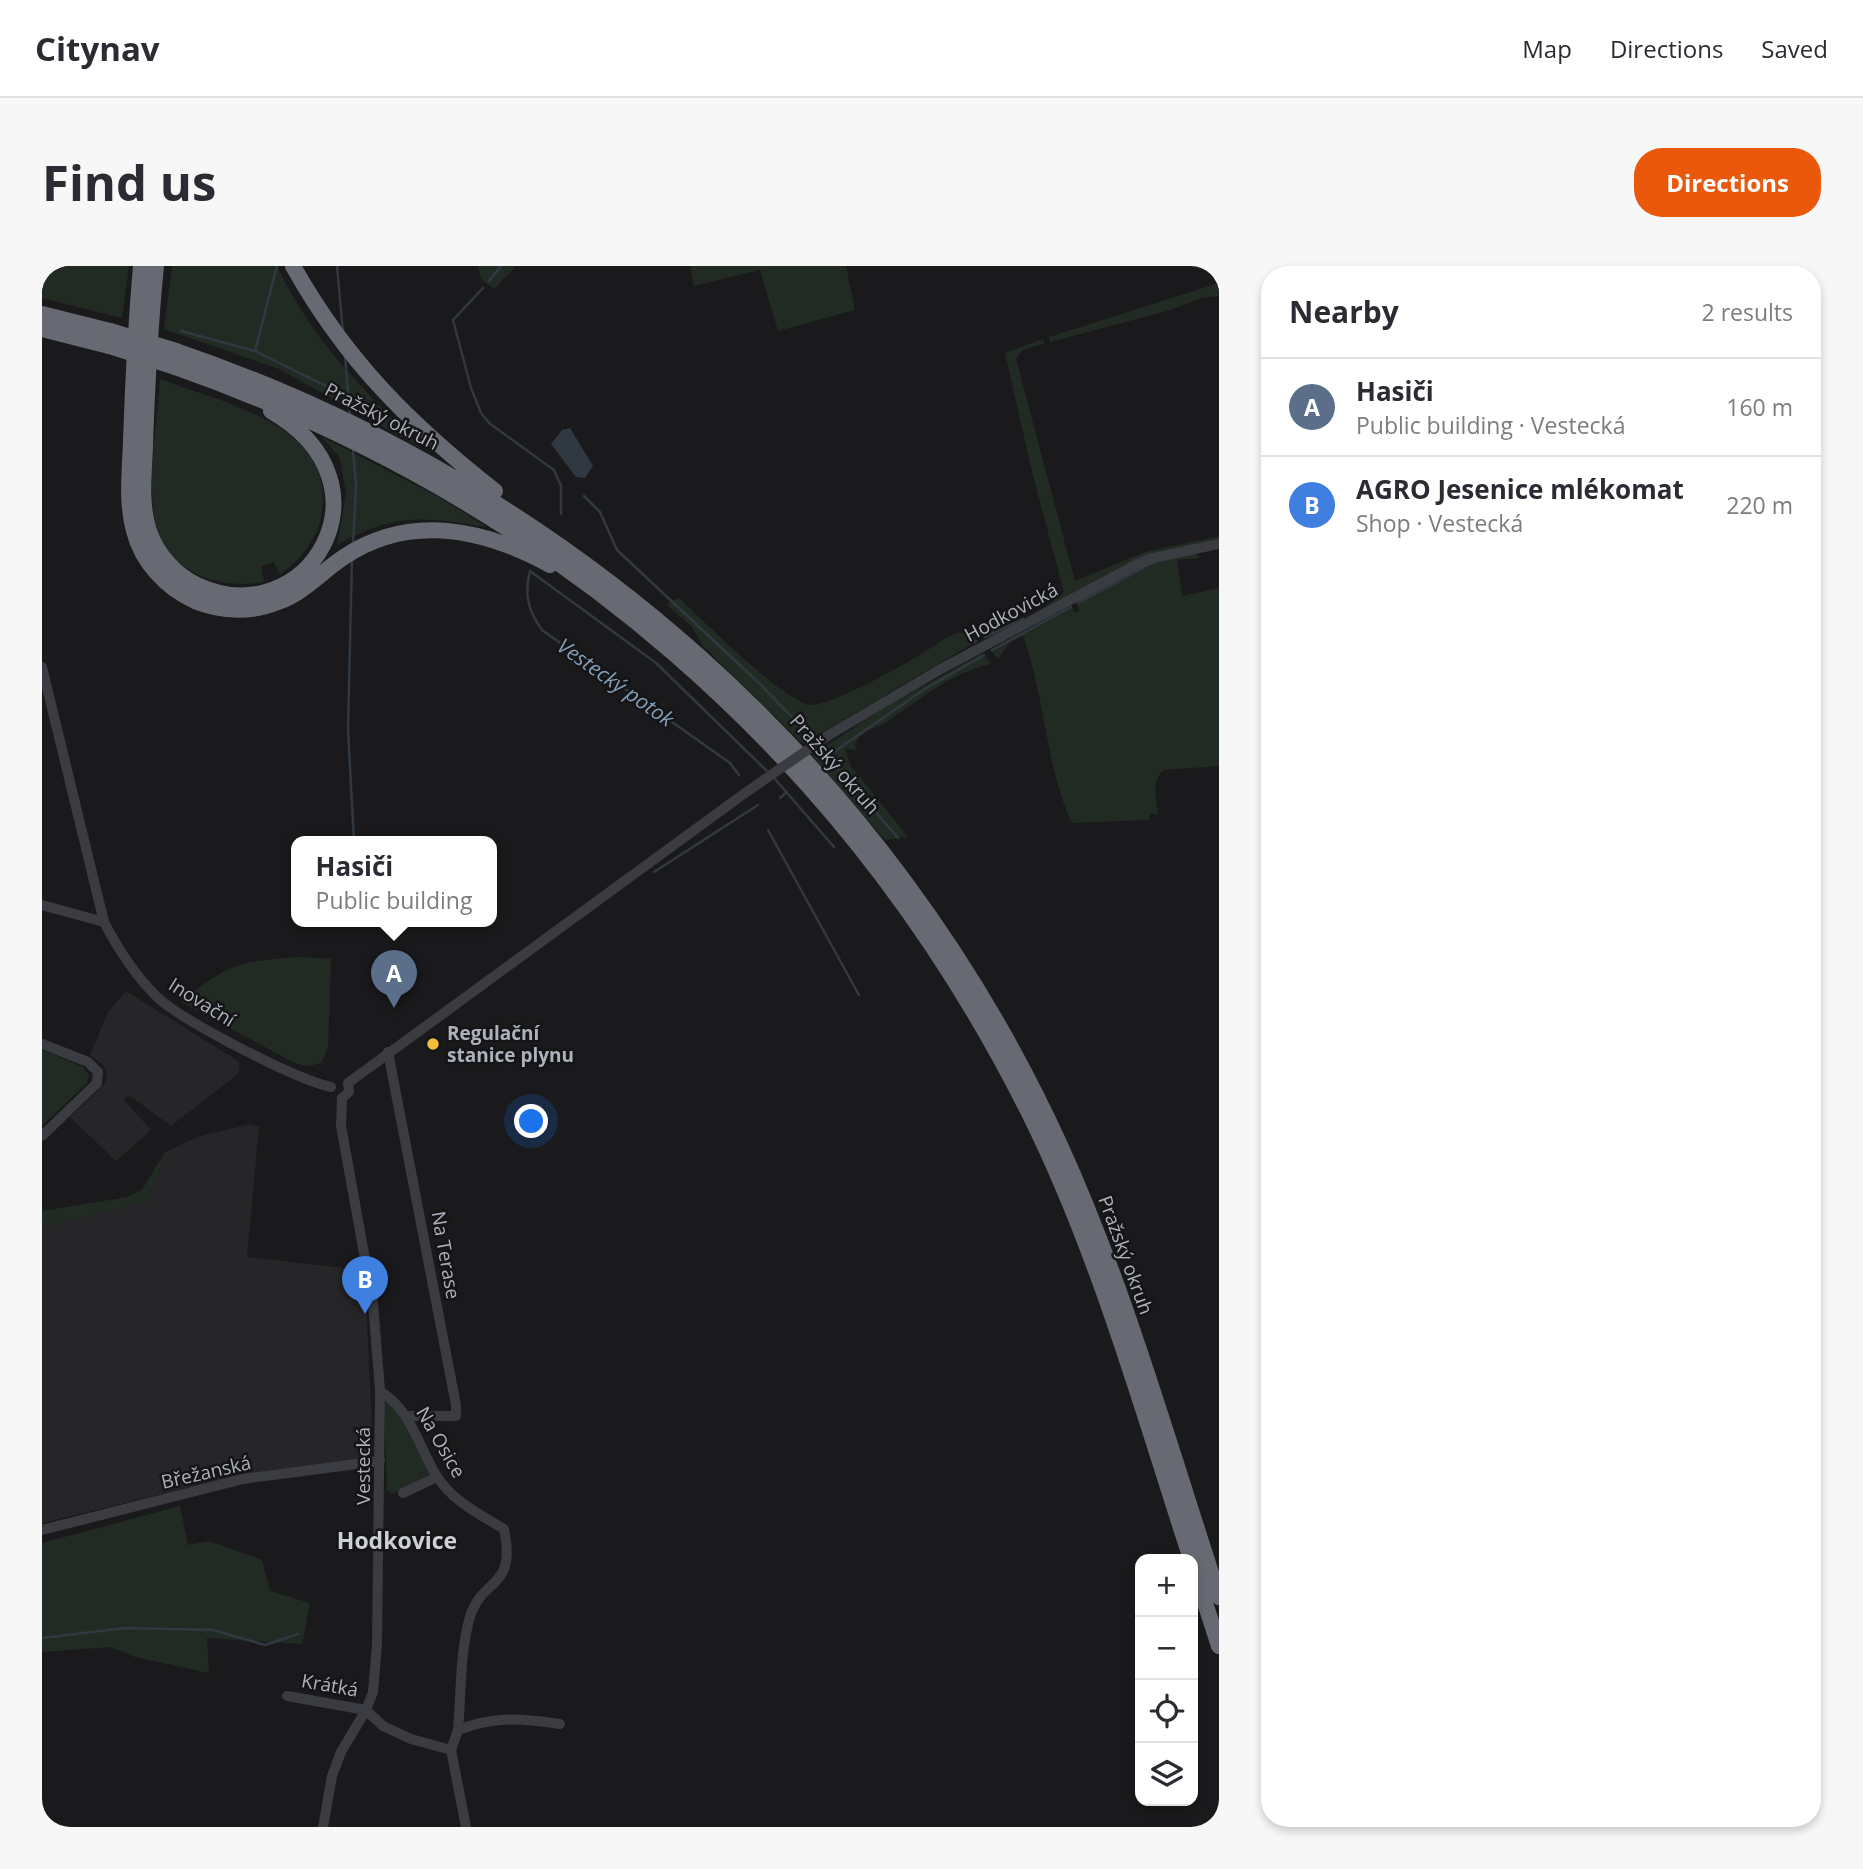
<!DOCTYPE html>
<html lang="en">
<head>
<meta charset="utf-8">
<style>
  :root { --surface:#fff; --page:#f7f7f7; --text:#2b2b33; --muted:#7c7c81; --line:#e1e1e2; --accent:#ea580c }
  body { margin:0; font-family:"Open Sans",sans-serif; background:var(--page); color:var(--text) }
  .controls { position:absolute; right:21px; bottom:21px; display:grid; overflow:hidden; border-radius:14px; box-shadow:0 4px 10px #0003 }
  .controls button { width:63px; height:63px; display:grid; place-items:center; padding:0; border:0; border-bottom:2px solid var(--line); background:var(--surface); color:var(--text); font:35px sans-serif }
  .you { position:absolute; left:490px; top:856px; width:24px; height:24px; margin:-18px; border:5px solid #fff; border-radius:50%; background:#1a73e8; box-shadow:0 0 0 10px #1a73e833 }
  .badge { display:grid; place-items:center; width:46px; height:46px; border-radius:50%; background:var(--accent); color:#fff; font-size:23px; font-weight:700 }
  .pin { position:absolute; translate:-50% -58px; filter:drop-shadow(0 2px 4px #0008) }
  .pin::after { content:''; position:absolute; top:37px; width:24px; height:21px; background:inherit; clip-path:polygon(0 0,100% 0,50% 100%) }
  .popup { position:absolute; left:249px; top:570px; width:206px; height:91px; box-sizing:border-box; display:grid; place-content:center; border-radius:14px; background:var(--surface); filter:drop-shadow(0 2px 5px #0005); font-size:23px; white-space:nowrap; color:var(--muted) }
  .popup b { font-size:26px; color:var(--text) }
  .popup::after { content:''; position:absolute; left:50%; top:100%; margin-left:-14px; border:14px solid transparent; border-top-color:var(--surface) }
  .list { margin:0; padding:0; list-style:none }
  h2 { display:flex; justify-content:space-between; align-items:center; height:91px; margin:0; padding:0 28px; font-size:30px }
  h2 small { font-size:23px; font-weight:400; color:var(--muted) }
  .list li { display:grid; grid-template-columns:46px 1fr auto; gap:21px; align-items:center; box-sizing:border-box; height:98px; padding:0 28px; border-top:2px solid var(--line) }
  .list b { display:block; font-size:26px; white-space:nowrap }
  .list p { margin:0; font-size:23px; white-space:nowrap; color:var(--muted) }
  .list em { font-size:23px; font-style:normal; color:var(--muted) }
  .icon { flex:none; width:38px; height:38px; fill:none; stroke:currentColor; stroke-width:2; stroke-linecap:round; stroke-linejoin:round }
  .map { position:relative; flex:none; width:1177px; height:1561px; overflow:hidden; border-radius:28px }
  header { display:flex; align-items:center; gap:42px; box-sizing:border-box; height:98px; padding:0 35px; background:var(--surface); border-bottom:2px solid var(--line) }
  header strong { font-size:33px }
  nav { display:flex; gap:38px; margin-inline-start:auto; font-size:24px }
  .intro { display:flex; align-items:center; justify-content:space-between; box-sizing:border-box; height:168px; padding:0 42px }
  h1 { margin:0; font-size:49px }
  .button { padding:18px 32px; border-radius:28px; background:var(--accent); color:#fff; font-size:24px; font-weight:700 }
  main { display:flex; gap:42px; padding:0 42px }
  aside { flex:1; background:var(--surface); border-radius:28px; box-shadow:0 4px 10px #0003 }
  .map>svg:first-child { display:block }
  .built { fill:#262629 }
  .green { fill:#222b23 }
  .water { fill:#303941 }
  .lines { fill:none; stroke-linecap:round; stroke-linejoin:round }
  .stream { stroke:#303941; stroke-width:2.5 }
  .minor { stroke:#3b3c41; stroke-width:10 }
  .highway { stroke:#676a72; stroke-width:16 }
  .minor-bridge { stroke:#3b3c41; stroke-width:10 }
  .highway-bridge { stroke:#676a72; stroke-width:16 }
  .poi-dot { fill:#f3bb3b; stroke:#151517; stroke-width:2.5 }
  .labels { text-anchor:middle; dominant-baseline:central; stroke-width:5; stroke-linejoin:round; paint-order:stroke }
  .street-label { font-size:19px; fill:#adb1bc; stroke:#151517 }
  .poi-label { font-size:19px; font-weight:bold; fill:#adb1bc; stroke:#151517; text-anchor:start }
  .water-label { font-size:21px; font-style:italic; fill:#849db6; stroke:#151517 }
  .quarter-label { font-size:23px; font-weight:bold; fill:#ced0d8; stroke:#151517 }
</style>
</head>
<body>
<header>
<strong>Citynav</strong>
<nav><a>Map</a><a>Directions</a><a>Saved</a></nav>
</header>
<div class="intro"><h1>Find us</h1><a class="button">Directions</a></div>
<main>
<div class="map">
<svg width="1177" height="1561" viewBox="0 0 1177 1561">
  <rect width="100%" height="100%" fill="#1a1a1c"/>
  <!-- built -->
  <path class="built" d="M84,725L196,795L198,802L196,808L129,860L87,829L82,834L109,864L74,895L28,851L63,817L65,807L61,799L48,789L66,746Z
    M209,858L217,861L205,991L319,1004L324,1034L331,1184L322,1193L198,1209L0,1257V960L108,936L123,886L158,870Z"/>
  <!-- green -->
  <path class="green" d="M0,0H87L80,52L0,32Z
    M130,0H235C272,78 320,121 379,182L237,103L122,63Z
    M436,0H474L452,23L439,13Z
    M648,0H804L813,44L736,65L718,4L652,20Z
    M1177,17V30L1160,32L1125,45L1008,76L1007,71Z
    M1001,73L1002,78L980,84L974,93L1033,315L1103,286L1177,270V274L1121,286L943,372L941,363C969,365 1002,343 1022,326L990,206L963,87Z
    M118,113C175,135 281,156 281,232C281,267 264,288 238,309L232,296L219,300L222,316C170,325 116,302 111,243C107,201 115,155 118,113Z
    M280,171L395,230L445,261C380,251 354,246 295,279L304,228L298,192Z
    M1154,286L1158,292L1135,294L1140,330L1177,322V500L1121,504C1109,516 1114,533 1116,549L1109,547L1106,554L1030,557C1004,503 1003,429 981,370L967,377L956,393L948,384L1029,339L1032,346L1037,345L1034,336C1075,313 1108,296 1154,286Z
    M637,332C660,353 744,438 769,439C791,439 860,400 881,387C895,379 911,363 928,367L935,375L761,478L661,380L650,361L624,338Z
    M941,387L948,398C906,408 878,434 843,457C831,464 818,464 813,479L815,485L803,482L808,499L866,571L843,574L770,489L842,442Z
    M256,691L289,693L286,782L279,797L267,800L255,798L139,736C189,697 193,696 256,691Z
    M0,784L41,801L47,809L45,817L0,860Z
    M123,886L108,936L0,960V945L86,931L100,924Z
    M345,1136L354,1139L389,1208L350,1228L345,1224L342,1139Z
    M138,1240L146,1279L167,1275L220,1294L228,1325L268,1337L260,1378L165,1372L167,1407L93,1391L69,1381L0,1386V1277Z"/>
  <!-- water -->
  <path class="water" d="M528,162L551,200L543,212L534,211L509,178L520,164Z"/>
  <g class="lines">
    <!-- stream -->
    <path class="stream" d="M295,0L301,66
      M447,15L459,0
      M441,22L411,54L429,122L439,147L447,157L512,204L519,220V248
      M139,65L213,85L288,122
      M213,85L235,0
      M303,90L308,150
      M542,230L558,246L575,284L717,417L773,475
      M311,279L314,218L311,184
      M310,292L306,463L312,576
      M1092,295L1109,288
      M488,305L614,397L728,508
      M488,305C482,328 486,345 500,364L688,497L697,509
      M1036,337L1101,302
      M943,371L981,353
      M933,376L934,375
      M950,384L1029,341
      M777,480L856,572
      M786,490L883,423L942,389
      M732,512L792,581
      M738,532L745,526
      M726,564L817,729
      M612,606L716,539
      M0,1372L83,1362L171,1364L223,1379L256,1368"/>
    <!-- minor -->
    <path class="minor" d="M0,401L62,656C76,683 92,708 114,730C140,755 253,813 289,821
      M787,469L897,404L1090,301L1116,291L1177,278
      M0,639L62,656
      M0,778L46,796L56,806L55,817L0,870
      M346,786L414,1139V1150H364
      M306,817L703,527
      M338,1125C369,1144 376,1179 394,1209C410,1235 437,1248 462,1263C475,1326 439,1309 427,1354C418,1389 419,1428 416,1464
      M361,1227L395,1211
      M0,1264L201,1213L338,1195
      M245,1430L324,1444L341,1460L369,1473L409,1484
      M409,1484L416,1464C452,1450 480,1452 518,1458
      M409,1484L424,1561
      M281,1561L290,1510L299,1486L324,1444L331,1426L335,1378L338,1125L331,1037L299,860L300,832L307,826L306,817"/>
    <!-- highway -->
    <path class="highway" d="M99,0C94,58 91,117 89,175C88,205 84,237 92,265C100,296 124,322 153,335C180,346 210,347 236,336C262,327 279,306 302,291C368,247 442,263 508,299
      M114,0C108,60 105,120 103,180C102,208 98,238 107,265C115,288 133,309 155,319C264,370 358,219 229,145
      M251,0C304,95 369,159 453,225
      M0,48L68,65
      M0,63L67,80
      M134,85C524,218 847,504 1018,879C1084,1024 1127,1180 1177,1331
      M133,101C509,233 807,488 986,845C1057,987 1100,1143 1149,1293
      M1151,1300L1177,1380"/>
    <!-- minor-bridge -->
    <path class="minor-bridge" d="M703,527L787,469"/>
    <!-- highway-bridge -->
    <path class="highway-bridge" d="M68,65L134,85
      M67,80L133,101"/>
  </g>
  <!-- markers -->
  <circle class="poi-dot" cx="391" cy="778" r="7"/>
  <g class="labels">
    <!-- street labels -->
    <g class="street-label">
      <text transform="translate(340 150) rotate(27)">Pražský okruh</text>
      <text transform="translate(969 346) rotate(-28)">Hodkovická</text>
      <text transform="translate(793 498) rotate(49)">Pražský okruh</text>
      <text transform="translate(160 736) rotate(32)">Inovační</text>
      <text transform="translate(404 989) rotate(80)">Na Terase</text>
      <text transform="translate(1084 989) rotate(70)">Pražský okruh</text>
      <text transform="translate(399 1176) rotate(60)">Na Osice</text>
      <text transform="translate(321 1200) rotate(-90)">Vestecká</text>
      <text transform="translate(164 1206) rotate(-13)">Břežanská</text>
      <text transform="translate(288 1419) rotate(10)">Krátká</text>
    </g>
    <!-- poi labels -->
    <g class="poi-label">
      <text x="405" y="767">Regulační<tspan x="405" dy="22">stanice plynu</tspan></text>
    </g>
    <!-- water labels -->
    <g class="water-label">
      <text transform="translate(574 416) rotate(35)">Vestecký potok</text>
    </g>
    <!-- quarter labels -->
    <g class="quarter-label">
      <text x="355" y="1274">Hodkovice</text>
    </g>
  </g>
</svg>
<div class="controls">
<button>+</button>
<button>−</button>
<button><svg class="icon" aria-label="locate" viewBox="0 0 24 24"><circle cx="12" cy="12" r="6"/><path d="M12 2v4M12 18v4M2 12h4M18 12h4"/></svg></button>
<button><svg class="icon" aria-label="layers" viewBox="0 0 24 24"><path d="M12 4l9 5-9 5-9-5zM3 14l9 5 9-5"/></svg></button>
</div>
<div class="you"></div>
<div class="pin badge" style="left:352px;top:742px;background:#5c6f8a">A</div>
<div class="popup"><b>Hasiči</b>Public building</div>
<div class="pin badge" style="left:323px;top:1048px;background:#3f7fe0">B</div>
</div>
<aside>
<h2>Nearby<small>2 results</small></h2>
<ul class="list">
<li><span class="badge" style="background:#5c6f8a">A</span><div><b>Hasiči</b><p>Public building · Vestecká</p></div><em>160 m</em></li>
<li><span class="badge" style="background:#3f7fe0">B</span><div><b>AGRO Jesenice mlékomat</b><p>Shop · Vestecká</p></div><em>220 m</em></li>
</ul>
</aside>
</main>
</body>
</html>
